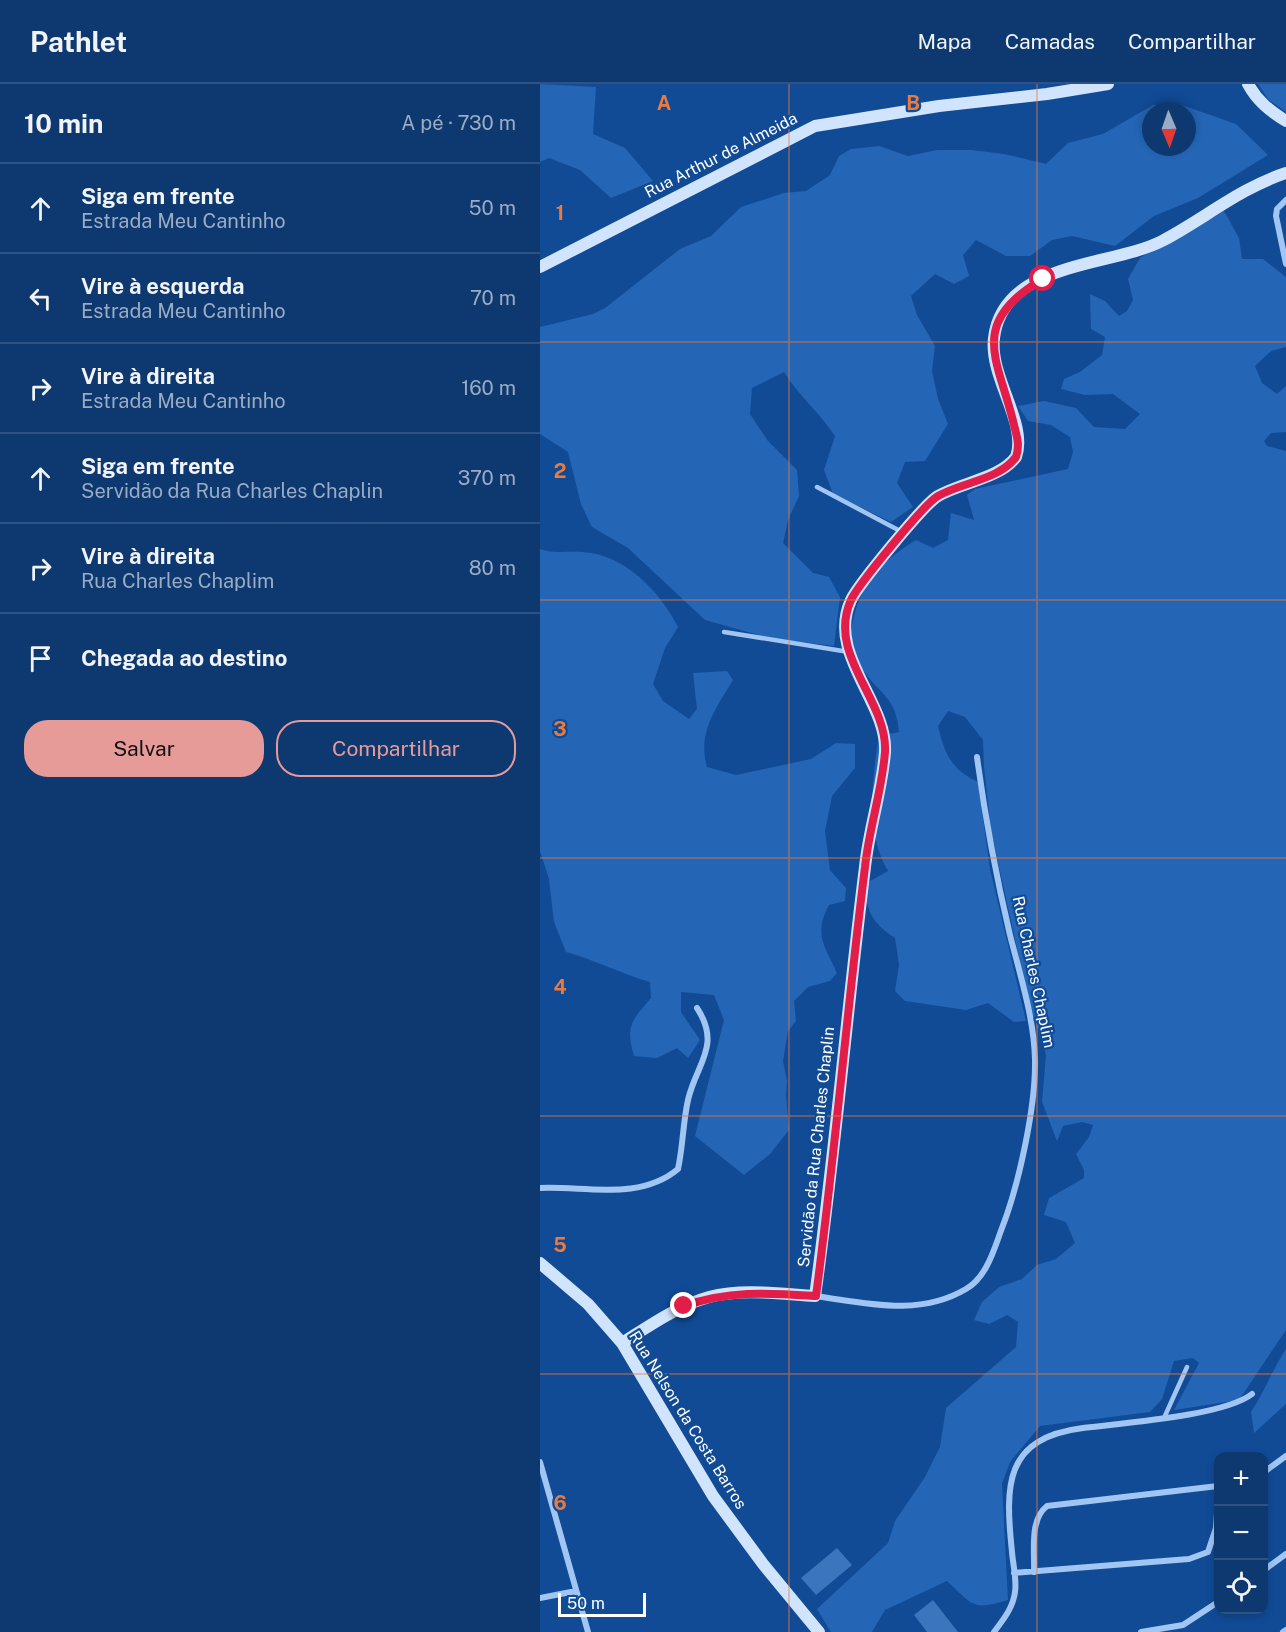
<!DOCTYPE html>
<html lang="pt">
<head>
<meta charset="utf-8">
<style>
  :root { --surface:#0d3870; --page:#163f75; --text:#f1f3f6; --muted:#9aacc3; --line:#2d5283; --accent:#e69b98 }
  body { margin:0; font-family:"Public Sans",sans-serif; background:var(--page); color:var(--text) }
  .controls { position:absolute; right:18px; bottom:18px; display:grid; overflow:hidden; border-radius:12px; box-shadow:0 3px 9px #0003 }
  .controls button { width:54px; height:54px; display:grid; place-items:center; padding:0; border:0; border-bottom:2px solid var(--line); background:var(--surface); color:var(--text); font:30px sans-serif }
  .compass { position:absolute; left:602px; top:18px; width:54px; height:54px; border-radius:50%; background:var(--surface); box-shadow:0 3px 9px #0003; rotate:178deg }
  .scale { position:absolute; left:18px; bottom:15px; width:88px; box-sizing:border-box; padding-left:6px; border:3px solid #fff; border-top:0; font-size:16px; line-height:21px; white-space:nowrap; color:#fff; -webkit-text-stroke:4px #114b96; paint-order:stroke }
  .stop { position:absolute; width:18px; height:18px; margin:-14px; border:4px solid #e11d48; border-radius:50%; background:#fff }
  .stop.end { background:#e11d48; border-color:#fff; box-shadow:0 2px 6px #0008 }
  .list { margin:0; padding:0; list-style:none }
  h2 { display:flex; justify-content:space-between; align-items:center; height:78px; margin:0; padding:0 24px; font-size:26px }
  h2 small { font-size:20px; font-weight:400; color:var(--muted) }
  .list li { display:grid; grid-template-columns:39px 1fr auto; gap:18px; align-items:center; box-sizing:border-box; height:90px; padding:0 24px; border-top:2px solid var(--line) }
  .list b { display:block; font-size:22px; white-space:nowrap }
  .list p { margin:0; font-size:20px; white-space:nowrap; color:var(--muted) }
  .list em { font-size:20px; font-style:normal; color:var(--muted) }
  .actions { display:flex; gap:12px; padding:18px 24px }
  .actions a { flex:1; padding:14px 0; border:2px solid var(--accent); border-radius:24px; text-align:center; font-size:21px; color:var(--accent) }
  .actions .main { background:var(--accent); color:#111 }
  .icon { flex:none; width:33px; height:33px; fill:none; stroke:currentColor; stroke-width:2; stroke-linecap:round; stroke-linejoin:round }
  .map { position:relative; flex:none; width:746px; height:1548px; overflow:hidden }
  header { display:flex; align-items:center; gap:36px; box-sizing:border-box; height:84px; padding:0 30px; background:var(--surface); border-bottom:2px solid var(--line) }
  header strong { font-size:28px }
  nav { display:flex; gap:33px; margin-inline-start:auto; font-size:21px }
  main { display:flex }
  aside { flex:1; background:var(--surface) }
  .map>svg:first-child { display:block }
  .green { fill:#2465b5; fill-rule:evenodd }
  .building { fill:#3a75be }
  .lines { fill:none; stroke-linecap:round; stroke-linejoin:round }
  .lane { stroke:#a1c6f3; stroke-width:4.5 }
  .street { stroke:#a1c6f3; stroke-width:6 }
  .secondary { stroke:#d1e4fd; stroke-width:12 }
  .route { stroke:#e11d48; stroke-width:8 }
  .grid { fill:none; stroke:#ed7a3d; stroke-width:1.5; stroke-opacity:0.55 }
  .labels { text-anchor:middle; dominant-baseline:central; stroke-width:4.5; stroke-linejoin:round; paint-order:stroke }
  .street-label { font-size:16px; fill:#fff; stroke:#114b96 }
  .grid-label { font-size:20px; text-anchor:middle; font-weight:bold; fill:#ed7a3d; stroke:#114b96; stroke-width:4.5; stroke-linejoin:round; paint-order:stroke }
</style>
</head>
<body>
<header>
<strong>Pathlet</strong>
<nav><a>Mapa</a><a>Camadas</a><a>Compartilhar</a></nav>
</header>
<main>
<aside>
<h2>10 min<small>A pé · 730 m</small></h2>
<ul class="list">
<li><svg class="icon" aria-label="ahead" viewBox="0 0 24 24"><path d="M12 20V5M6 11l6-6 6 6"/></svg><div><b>Siga em frente</b><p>Estrada Meu Cantinho</p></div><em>50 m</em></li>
<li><svg class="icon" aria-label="left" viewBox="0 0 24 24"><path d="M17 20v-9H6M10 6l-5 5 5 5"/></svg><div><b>Vire à esquerda</b><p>Estrada Meu Cantinho</p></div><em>70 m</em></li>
<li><svg class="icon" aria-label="right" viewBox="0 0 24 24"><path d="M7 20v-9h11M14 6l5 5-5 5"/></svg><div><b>Vire à direita</b><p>Estrada Meu Cantinho</p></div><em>160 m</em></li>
<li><svg class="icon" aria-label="ahead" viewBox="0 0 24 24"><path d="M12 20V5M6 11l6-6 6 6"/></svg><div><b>Siga em frente</b><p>Servidão da Rua Charles Chaplin</p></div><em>370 m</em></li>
<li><svg class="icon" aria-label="right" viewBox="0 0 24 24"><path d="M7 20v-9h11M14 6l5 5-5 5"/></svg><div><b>Vire à direita</b><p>Rua Charles Chaplim</p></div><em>80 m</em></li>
<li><svg class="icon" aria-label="arrive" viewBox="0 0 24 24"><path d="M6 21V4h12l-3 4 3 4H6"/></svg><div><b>Chegada ao destino</b></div></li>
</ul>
<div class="actions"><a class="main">Salvar</a><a>Compartilhar</a></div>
</aside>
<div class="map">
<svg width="746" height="1548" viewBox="0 0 746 1548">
  <rect width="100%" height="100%" fill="#114b96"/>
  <!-- green -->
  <path class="green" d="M0,0L56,3L53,50L85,64L113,97L71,114L40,86L9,74L0,78Z
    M718,0H746V28L728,15Z
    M639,20L696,40L728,71L658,114L614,132L575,162L532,152L512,156L490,172H466L436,156L423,171L429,192L414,200L395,190L371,212L377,231L395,262L392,287L398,315L408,340L385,377L365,378L357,399L373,423L351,438L293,410L284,386L295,352C280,329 259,312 244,288L212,304L210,330L228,357L257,386L259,412L248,436L243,459L273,489L289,493L300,513L294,562L229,554L165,536L88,464L52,443L41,420L28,368L0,350V243L53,230L65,224L140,165L171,152L201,123L244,109L266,107L290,91L299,72L311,65L339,62L368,72L397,66H432L464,70L506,80L528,59L563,50L613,21ZM611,27H647V63H611Z
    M684,127L699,154L702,175H723L746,193V263L731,267L715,282L722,299L737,310L746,302V348L731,349L724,357L727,362L746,367V1246L699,1316L634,1326L659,1279L653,1274L634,1277L622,1315L610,1328L500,1342L470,1378L462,1400L468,1516C432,1527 433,1521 407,1497L345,1526L332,1548H291L277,1525L348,1459L355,1437L385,1393L400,1363L406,1324L476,1263L478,1238L467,1231L449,1240L434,1236L442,1218L459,1203L482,1195L497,1181L516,1175L535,1159L526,1138L504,1131L509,1114L544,1094V1086L536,1070L549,1053L553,1041L542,1038L523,1042L517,1057L502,1018L506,971L489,918L451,747L444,682L443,656L425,633L408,627L398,642C405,671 411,685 438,698L450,785L486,937L474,938L448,919L426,926L365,917L355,907L359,881L355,854C330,837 329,829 323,801L348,787C325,749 332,695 339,652L359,648C356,613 341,612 323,586C320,582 313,576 312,571C306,549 317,518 327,499C335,485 362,464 376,456L393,464L408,456L411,429L434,436L427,411L435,405L528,385L533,368L530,353L511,341L488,337L478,322L504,317L536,324L554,343L585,345L600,330L573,310L545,311L521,305L524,295L540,288L562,271L565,253L551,245L550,210L565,217L579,232L587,227L593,216L588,195L600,174L664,133Z
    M0,465C14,470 27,467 42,468C84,470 120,507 138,543L125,564L113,600L123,617L149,635L157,625L153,589L187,587L193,596C176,624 157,649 167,683L196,691L271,675L296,659L315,660V684L292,712L285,747L290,786L306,804L305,817L289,821C273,851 285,862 297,889L290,897L268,903L254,917L256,937L248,947L243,977L247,997L246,1010L249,1046L230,1070L204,1091L155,1052L184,936L174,911L141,908V928L160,956L148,974L137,964L117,974L94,972C85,942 92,936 111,914L110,898C81,890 56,876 26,868L14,838L9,795L0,767Z
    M746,1265V1320L714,1349L711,1328C725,1307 732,1286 746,1265Z"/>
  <!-- building -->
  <path class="building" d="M297,1464L312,1481L276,1511L261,1494Z
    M393,1516L418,1548H387L374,1531Z"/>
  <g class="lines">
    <!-- lane -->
    <path class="lane" d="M277,403L362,448
      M184,548L309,568
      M624,1334L647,1283"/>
    <!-- street -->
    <path class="street" d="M746,116L737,125L736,132L746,180
      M0,1104C46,1102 100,1117 138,1085C143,1062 143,1038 148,1016C156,980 182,962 157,924
      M275,1212C326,1219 379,1233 426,1205C447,1193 454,1165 462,1144C479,1100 496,1022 495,975C494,934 480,891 470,851C456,792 445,733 437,673
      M0,1378L48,1548
      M724,1388L746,1372
      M724,1486L746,1470
      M494,1488C495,1468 489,1436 507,1422L678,1402
      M474,1489L649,1475L668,1468L676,1444L678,1414
      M0,1514L36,1507
      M454,1548C463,1536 473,1524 475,1508C477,1496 473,1481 472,1468C465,1401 464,1354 543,1344C582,1339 684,1332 712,1310
      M601,1548L643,1541L678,1518
      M743,1548L746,1546"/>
    <!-- secondary -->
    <path class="secondary" d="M708,0C717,17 730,27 746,37
      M0,183L275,42L399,22L507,10L568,0
      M0,1179L48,1220L82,1259L173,1412L223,1480L279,1548
      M82,1259C109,1242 137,1222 169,1213C203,1204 241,1210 275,1212C295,1070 307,926 325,783C329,744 342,707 345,668C348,618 286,570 311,516C318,501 384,420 398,412C422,398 459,395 476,373C488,339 449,293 454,254C463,177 571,183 622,157C664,135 700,104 746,89"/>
  </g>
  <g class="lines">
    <!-- route -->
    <path class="route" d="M144,1222C190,1206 228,1209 276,1212C295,1070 307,926 325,783C329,744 342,707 345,668C348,616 286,571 311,516C318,501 384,420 398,412C422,398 459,396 476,373C480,361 477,353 474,341C459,276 426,240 503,195"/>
  </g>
  <!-- grid -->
  <path class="grid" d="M249,0V1548M497,0V1548M0,258H746M0,516H746M0,774H746M0,1032H746M0,1290H746"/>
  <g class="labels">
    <!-- street labels -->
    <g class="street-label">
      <text transform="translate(181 71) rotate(-27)">Rua Arthur de Almeida</text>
      <text transform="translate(494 888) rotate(78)">Rua Charles Chaplim</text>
      <text transform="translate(276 1063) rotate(-84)">Servidão da Rua Charles Chaplin</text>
      <text transform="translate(148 1336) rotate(58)">Rua Nelson da Costa Barros</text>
    </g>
  </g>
  <g class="grid-label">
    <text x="124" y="26">A</text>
    <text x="373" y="26">B</text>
    <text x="20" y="136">1</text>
    <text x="20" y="394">2</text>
    <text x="20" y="652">3</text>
    <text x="20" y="910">4</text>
    <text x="20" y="1168">5</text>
    <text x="20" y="1426">6</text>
  </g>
</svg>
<div class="controls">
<button>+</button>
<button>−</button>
<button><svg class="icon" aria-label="locate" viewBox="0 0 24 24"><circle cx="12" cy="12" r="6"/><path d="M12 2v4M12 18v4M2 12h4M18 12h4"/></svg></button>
</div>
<svg class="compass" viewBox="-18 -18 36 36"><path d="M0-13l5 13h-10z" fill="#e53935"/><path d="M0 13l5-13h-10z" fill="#9aacc3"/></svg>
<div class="scale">50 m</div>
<div class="stop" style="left:503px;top:195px"></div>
<div class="stop end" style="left:144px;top:1222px"></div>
</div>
</main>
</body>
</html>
